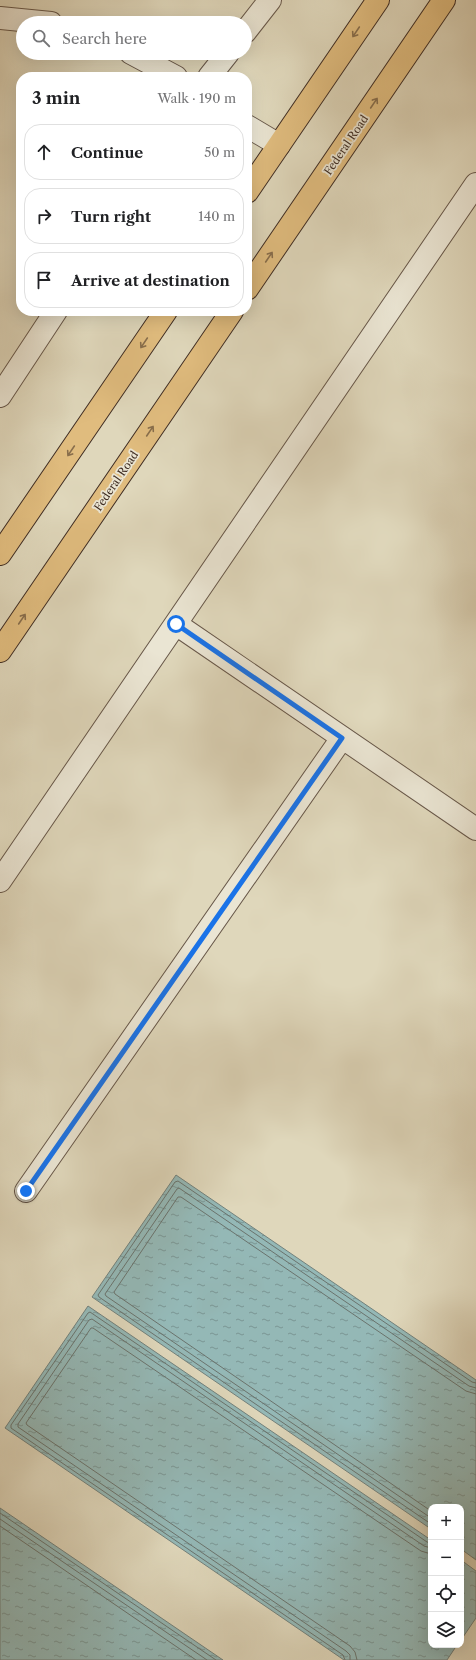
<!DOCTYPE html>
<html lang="en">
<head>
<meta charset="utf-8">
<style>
  :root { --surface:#fff; --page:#f6f6f6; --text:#202124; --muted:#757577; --line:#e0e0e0 }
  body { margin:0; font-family:"Libre Caslon Text",serif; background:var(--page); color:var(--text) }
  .controls { position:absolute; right:12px; bottom:12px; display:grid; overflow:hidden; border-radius:8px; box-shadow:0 4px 16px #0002 }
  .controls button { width:36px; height:36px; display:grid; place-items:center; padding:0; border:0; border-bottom:1px solid var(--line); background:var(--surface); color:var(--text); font:20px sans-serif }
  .stop { position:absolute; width:12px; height:12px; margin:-9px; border:3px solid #1a73e8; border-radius:50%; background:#fff }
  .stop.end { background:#1a73e8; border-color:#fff; box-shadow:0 1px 4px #0008 }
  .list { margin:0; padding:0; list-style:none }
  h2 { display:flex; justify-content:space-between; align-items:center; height:52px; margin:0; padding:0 16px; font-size:17px }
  h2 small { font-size:13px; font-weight:400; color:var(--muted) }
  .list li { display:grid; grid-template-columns:26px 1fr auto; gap:12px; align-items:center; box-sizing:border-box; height:56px; margin:0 8px 8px; padding:0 8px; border:1px solid var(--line); border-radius:16px }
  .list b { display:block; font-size:15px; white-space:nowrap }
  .list em { font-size:13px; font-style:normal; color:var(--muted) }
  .icon { flex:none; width:22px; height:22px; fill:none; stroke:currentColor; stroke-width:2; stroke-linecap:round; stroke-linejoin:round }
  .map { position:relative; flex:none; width:476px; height:1660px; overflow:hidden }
  .search { position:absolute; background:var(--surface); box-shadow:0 4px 16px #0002; left:16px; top:16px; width:236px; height:44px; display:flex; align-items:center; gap:10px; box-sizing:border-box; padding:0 14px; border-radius:22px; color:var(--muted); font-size:15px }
  .panel { position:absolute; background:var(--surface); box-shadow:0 4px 16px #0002; left:16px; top:72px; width:236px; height:244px; border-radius:16px }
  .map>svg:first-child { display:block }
  .water { fill:url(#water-ripples); stroke:#72817c }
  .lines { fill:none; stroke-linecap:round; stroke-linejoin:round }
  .shore { stroke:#6a736d; stroke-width:1 }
  .minor-casing { stroke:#68584a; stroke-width:24 }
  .major-casing { stroke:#402e24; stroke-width:24 }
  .minor { stroke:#eae5d3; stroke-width:22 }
  .major { stroke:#e0bc7e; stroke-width:22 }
  .oneway { stroke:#886e4c }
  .route { stroke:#1a73e8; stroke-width:5 }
  .labels { text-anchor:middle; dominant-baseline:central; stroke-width:3.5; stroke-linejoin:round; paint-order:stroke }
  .street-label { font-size:11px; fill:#402e24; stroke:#eae5d3 }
</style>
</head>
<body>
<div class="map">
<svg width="476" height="1660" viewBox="0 0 476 1660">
  <defs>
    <pattern id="water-ripples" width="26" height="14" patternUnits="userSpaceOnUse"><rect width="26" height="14" fill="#94b8b6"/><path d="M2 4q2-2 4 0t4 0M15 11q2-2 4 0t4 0" fill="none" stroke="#7a9694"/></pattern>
  </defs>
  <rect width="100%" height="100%" fill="#dfd7bb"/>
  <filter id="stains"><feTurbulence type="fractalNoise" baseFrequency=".005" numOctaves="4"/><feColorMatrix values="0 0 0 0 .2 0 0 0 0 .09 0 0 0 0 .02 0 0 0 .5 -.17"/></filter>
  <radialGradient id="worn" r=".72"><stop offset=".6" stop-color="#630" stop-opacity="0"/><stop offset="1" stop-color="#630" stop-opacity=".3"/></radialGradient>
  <!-- water -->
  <path class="water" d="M176,1175L476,1380V1560L461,1549V1507H431V1529L92,1297Z
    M88,1306L431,1540V1645H457L447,1660H344L5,1428Z
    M0,1508L223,1660H0Z
    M461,1560L476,1571V1618L461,1640Z"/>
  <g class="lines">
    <!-- shore -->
    <path class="shore" d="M431,1511L115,1294L114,1292L178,1197H181L466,1391L476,1394
      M0,1513L216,1660
      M431,1518L106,1296L105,1294L177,1189L179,1188L469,1386L476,1388
      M0,1519L207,1660
      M431,1524L99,1297L98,1295L175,1182L178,1181L472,1382L476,1383
      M0,1526L196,1660
      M345,1660L343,1655L11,1428V1425L88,1313L90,1312L427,1542L431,1543
      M350,1660V1655L346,1651L18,1427V1424L89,1320L92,1319L424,1546L431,1548
      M357,1660L355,1652L350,1646L27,1425L26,1423L91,1328H93L421,1551L431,1554"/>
    <!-- minor casing -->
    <g class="minor-casing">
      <path id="minor" d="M0,18L51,23
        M245,32L270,0
        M131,53L176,77
        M209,77L228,53
        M247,126L279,145
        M0,396L56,311
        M176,624L476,829
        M0,881L476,184
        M26,1191L342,738"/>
    </g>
    <!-- major casing -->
    <g class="major-casing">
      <path id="major" d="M247,192L378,0
        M247,289L444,0
        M0,554L166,311
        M0,651L232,311"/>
    </g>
    <!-- minor -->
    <use href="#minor" class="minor"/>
    <!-- major -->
    <use href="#major" class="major"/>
  </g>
  <!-- one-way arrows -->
  <defs><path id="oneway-shaft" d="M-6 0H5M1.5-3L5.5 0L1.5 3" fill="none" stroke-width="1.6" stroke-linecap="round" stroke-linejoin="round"/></defs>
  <g class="oneway">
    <use href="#oneway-shaft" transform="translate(356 32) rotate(124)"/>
    <use href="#oneway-shaft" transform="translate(374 103) rotate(-56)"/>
    <use href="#oneway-shaft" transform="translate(269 257) rotate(-56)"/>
    <use href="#oneway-shaft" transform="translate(144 343) rotate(124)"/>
    <use href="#oneway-shaft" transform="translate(150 431) rotate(-56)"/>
    <use href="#oneway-shaft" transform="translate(71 451) rotate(124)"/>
    <use href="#oneway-shaft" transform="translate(22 619) rotate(-56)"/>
  </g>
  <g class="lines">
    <!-- route -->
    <path class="route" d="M26,1191L342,738L176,624"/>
  </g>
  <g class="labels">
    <!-- street labels -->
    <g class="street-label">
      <text transform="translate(346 145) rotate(-56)">Federal Road</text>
      <text transform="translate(116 481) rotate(-56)">Federal Road</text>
    </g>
  </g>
  <rect width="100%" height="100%" filter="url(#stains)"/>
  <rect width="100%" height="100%" fill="url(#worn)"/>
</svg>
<div class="controls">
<button>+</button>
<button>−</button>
<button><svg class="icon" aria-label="locate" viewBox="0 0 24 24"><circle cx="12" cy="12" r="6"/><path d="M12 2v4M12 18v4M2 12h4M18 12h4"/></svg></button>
<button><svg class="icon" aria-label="layers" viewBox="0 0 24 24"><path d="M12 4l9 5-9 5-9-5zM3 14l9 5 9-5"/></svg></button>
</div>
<div class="stop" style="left:176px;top:624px"></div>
<div class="stop end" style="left:26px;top:1191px"></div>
<div class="search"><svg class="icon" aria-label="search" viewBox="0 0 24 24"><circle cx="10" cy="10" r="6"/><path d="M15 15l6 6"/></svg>Search here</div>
<section class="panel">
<h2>3 min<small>Walk · 190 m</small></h2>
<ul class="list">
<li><svg class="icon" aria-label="ahead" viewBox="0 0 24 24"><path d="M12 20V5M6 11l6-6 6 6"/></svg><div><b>Continue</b></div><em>50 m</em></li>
<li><svg class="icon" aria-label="right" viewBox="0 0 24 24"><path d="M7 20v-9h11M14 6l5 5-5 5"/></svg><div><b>Turn right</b></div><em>140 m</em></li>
<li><svg class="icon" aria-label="arrive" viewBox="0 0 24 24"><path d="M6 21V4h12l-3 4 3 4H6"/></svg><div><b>Arrive at destination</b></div></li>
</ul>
</section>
</div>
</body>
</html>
